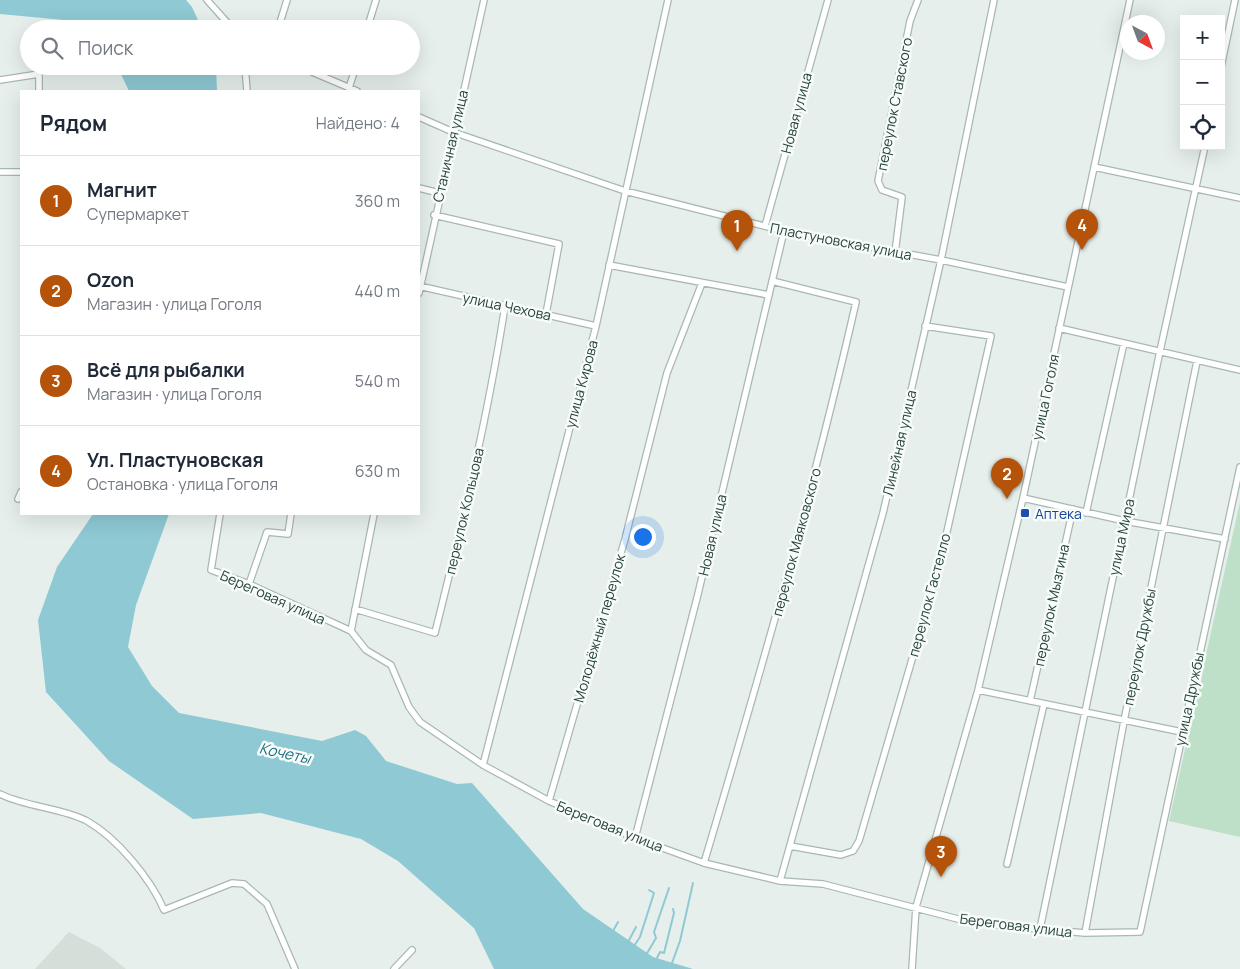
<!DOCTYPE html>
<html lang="ru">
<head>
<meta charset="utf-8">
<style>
  :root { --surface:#fff; --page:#f2f2f3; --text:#1f2937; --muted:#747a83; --line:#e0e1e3; --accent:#b45309 }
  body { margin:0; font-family:Manrope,sans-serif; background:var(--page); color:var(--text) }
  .controls { position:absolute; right:15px; top:15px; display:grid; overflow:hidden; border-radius:0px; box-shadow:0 5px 20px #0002 }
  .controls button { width:45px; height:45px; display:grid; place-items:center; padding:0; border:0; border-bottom:1px solid var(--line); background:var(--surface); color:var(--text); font:25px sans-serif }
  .compass { position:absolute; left:1120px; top:15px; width:45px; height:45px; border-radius:50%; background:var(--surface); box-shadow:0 5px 20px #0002; rotate:139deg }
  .you { position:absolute; left:642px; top:536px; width:18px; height:18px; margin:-12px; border:4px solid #fff; border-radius:50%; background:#1a73e8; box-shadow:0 0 0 8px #1a73e833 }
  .badge { display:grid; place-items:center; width:32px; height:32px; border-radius:50%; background:var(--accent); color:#fff; font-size:16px; font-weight:700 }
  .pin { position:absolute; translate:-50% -41px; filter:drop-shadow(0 1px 2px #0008) }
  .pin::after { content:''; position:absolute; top:26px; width:18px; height:15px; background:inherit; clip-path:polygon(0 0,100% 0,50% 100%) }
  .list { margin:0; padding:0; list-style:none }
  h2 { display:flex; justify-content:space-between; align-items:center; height:65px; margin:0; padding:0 20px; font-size:21px }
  h2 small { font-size:16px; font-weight:400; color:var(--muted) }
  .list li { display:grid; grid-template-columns:32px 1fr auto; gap:15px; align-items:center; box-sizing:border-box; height:90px; padding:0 20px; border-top:1px solid var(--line) }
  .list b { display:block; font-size:19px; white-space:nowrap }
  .list p { margin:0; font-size:16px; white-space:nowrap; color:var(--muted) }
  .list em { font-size:16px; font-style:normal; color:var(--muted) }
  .icon { flex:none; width:28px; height:28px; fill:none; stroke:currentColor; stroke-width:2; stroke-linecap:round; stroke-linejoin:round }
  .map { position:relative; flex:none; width:1240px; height:969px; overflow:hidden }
  .search { position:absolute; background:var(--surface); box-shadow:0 5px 20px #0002; left:20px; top:20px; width:400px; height:55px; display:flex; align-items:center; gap:12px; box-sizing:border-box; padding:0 18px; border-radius:28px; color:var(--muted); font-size:19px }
  .panel { position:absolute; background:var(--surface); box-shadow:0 5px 20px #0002; left:20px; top:90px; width:400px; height:425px; border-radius:0px }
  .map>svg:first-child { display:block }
  .built { fill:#d4dfda }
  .green { fill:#bfe0c8 }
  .water { fill:#8ec9d4 }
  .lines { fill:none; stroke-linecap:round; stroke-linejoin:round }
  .stream { stroke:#8ec9d4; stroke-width:2 }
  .minor-casing { stroke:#a8b8b2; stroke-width:8 }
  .minor { stroke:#fff; stroke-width:5.5 }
  .transit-dot { fill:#1a4fb4; stroke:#f7fbf9; stroke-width:2 }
  .labels { text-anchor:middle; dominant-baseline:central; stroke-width:5; stroke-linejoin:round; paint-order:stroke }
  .street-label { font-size:14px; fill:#24423a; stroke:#f7fbf9 }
  .transit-label { font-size:14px; fill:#164399; stroke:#f7fbf9; text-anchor:start }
  .water-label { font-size:15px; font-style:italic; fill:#1c6f80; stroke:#f7fbf9 }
</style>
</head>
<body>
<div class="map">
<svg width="1240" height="969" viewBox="0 0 1240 969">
  <rect width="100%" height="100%" fill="#e6efeb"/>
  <!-- built -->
  <path class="built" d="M69,932L100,948L126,969H35Z"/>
  <!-- green -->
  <path class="green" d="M1240,502V837L1169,821Z"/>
  <!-- water -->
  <path class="water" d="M0,0H186L192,7L202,29H78L64,20L0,14Z
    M117,66H216L217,91H129Z
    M93,514H169L136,605L128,647L152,686L179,713L322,741L355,730L366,736L386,761L457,784L472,783L583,909L653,957L693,969H494L474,928L398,861L361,839L261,813L193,819L109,761L46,692L38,620L57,567Z"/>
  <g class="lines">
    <!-- stream -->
    <path class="stream" d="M613,931L618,922
      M628,942L636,927
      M634,946L640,937L654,893L649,890
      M646,955L656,938L654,932L669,888
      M657,958L660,952L664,953L674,913L673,909
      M672,963L680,941L693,883"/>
    <!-- minor casing -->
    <g class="minor-casing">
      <path id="minor" d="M207,0L233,29
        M278,29L287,0
        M367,29L376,0
        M245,66L247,91
        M298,66L357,91
        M1221,67L1235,0
        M0,80L39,74V91
        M349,88L356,66
        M419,117L453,132L625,191L784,231L941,260L1068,287
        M1094,167L1240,198
        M0,172H21
        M419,188L439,193
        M434,215L559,244L546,314
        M765,226L828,0
        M895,253L902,197L882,190L878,181L910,21L918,0
        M609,265L769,295
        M419,286L596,326
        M419,293L484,0
        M1059,328L1240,370
        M1023,498L1125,521L1225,539
        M18,499L21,492
        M1086,513L1124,343
        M220,514L211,570L249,584L351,631L366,650L391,665L409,707L420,722L483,765L549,801L635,838L704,863L780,881L823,884L958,919L996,925L1085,933L1140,932L1240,467
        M249,584L267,532L288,534L291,514
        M355,609L435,633C462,524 488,416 505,306
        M351,631L374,514
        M978,690L1182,732
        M1030,701L1073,509
        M483,765L596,326L668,0
        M0,794C26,807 63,808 87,821C117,838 151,879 164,910L232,883L244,884L267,904L295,969
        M549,801L625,539L667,373L702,283
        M635,838L698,594L784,231
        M790,846L841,855L853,851L859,841L939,567L991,336L925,326
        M704,863C759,678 813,491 856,302L772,281
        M1007,864L1044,704
        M780,881L883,513L941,260L994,0
        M1040,929L1160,351L1205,146
        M1085,933L1124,721L1197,361
        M394,969L412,950
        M912,969L916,907L978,690L1023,498L1130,0"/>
    </g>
    <!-- minor -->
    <use href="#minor" class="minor"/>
  </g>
  <!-- markers -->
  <rect class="transit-dot" x="1020" y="508" width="10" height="10" rx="2.5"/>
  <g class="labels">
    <!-- street labels -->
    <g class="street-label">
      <text transform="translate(894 104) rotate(-79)">переулок Ставского</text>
      <text transform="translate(796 113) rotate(-75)">Новая улица</text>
      <text transform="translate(450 146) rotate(-77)">Станичная улица</text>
      <text transform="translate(841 241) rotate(11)">Пластуновская улица</text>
      <text transform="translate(507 306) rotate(12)">улица Чехова</text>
      <text transform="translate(581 384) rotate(-75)">улица Кирова</text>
      <text transform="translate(1045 397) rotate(-78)">улица Гоголя</text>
      <text transform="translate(899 443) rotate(-77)">Линейная улица</text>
      <text transform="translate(464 511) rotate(-77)">переулок Кольцова</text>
      <text transform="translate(712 535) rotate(-77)">Новая улица</text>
      <text transform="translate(1121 537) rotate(-78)">улица Мира</text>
      <text transform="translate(796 542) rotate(-75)">переулок Маяковского</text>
      <text transform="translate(929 595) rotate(-75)">переулок Гастелло</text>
      <text transform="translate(273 597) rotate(24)">Береговая улица</text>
      <text transform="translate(1051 605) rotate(-78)">переулок Мызгина</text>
      <text transform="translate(599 628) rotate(-74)">Молодёжный переулок</text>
      <text transform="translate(1139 647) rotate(-79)">переулок Дружбы</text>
      <text transform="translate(1189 699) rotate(-78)">улица Дружбы</text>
      <text transform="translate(610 826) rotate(22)">Береговая улица</text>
      <text transform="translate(1016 925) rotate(7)">Береговая улица</text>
    </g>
    <!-- transit labels -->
    <g class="transit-label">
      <text x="1035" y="513">Аптека</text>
    </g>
    <!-- water labels -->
    <g class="water-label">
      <text transform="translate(285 753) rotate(12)">Кочеты</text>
    </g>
  </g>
</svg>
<div class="controls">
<button>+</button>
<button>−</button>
<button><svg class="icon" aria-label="locate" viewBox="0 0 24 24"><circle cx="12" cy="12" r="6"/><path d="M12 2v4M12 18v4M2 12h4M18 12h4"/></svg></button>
</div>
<svg class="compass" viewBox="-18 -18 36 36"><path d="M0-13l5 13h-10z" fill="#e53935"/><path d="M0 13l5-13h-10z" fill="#747a83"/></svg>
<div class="you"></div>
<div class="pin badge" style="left:737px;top:251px">1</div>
<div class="pin badge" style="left:1007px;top:499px">2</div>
<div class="pin badge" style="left:941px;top:877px">3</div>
<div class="pin badge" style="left:1082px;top:250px">4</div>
<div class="search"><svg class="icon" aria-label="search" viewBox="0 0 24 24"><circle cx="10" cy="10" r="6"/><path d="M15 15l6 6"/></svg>Поиск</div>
<section class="panel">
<h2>Рядом<small>Найдено: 4</small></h2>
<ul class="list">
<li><span class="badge">1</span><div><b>Магнит</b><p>Супермаркет</p></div><em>360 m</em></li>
<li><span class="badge">2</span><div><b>Ozon</b><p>Магазин · улица Гоголя</p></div><em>440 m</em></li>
<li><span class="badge">3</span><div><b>Всё для рыбалки</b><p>Магазин · улица Гоголя</p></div><em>540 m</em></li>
<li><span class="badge">4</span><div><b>Ул. Пластуновская</b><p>Остановка · улица Гоголя</p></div><em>630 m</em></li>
</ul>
</section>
</div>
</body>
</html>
